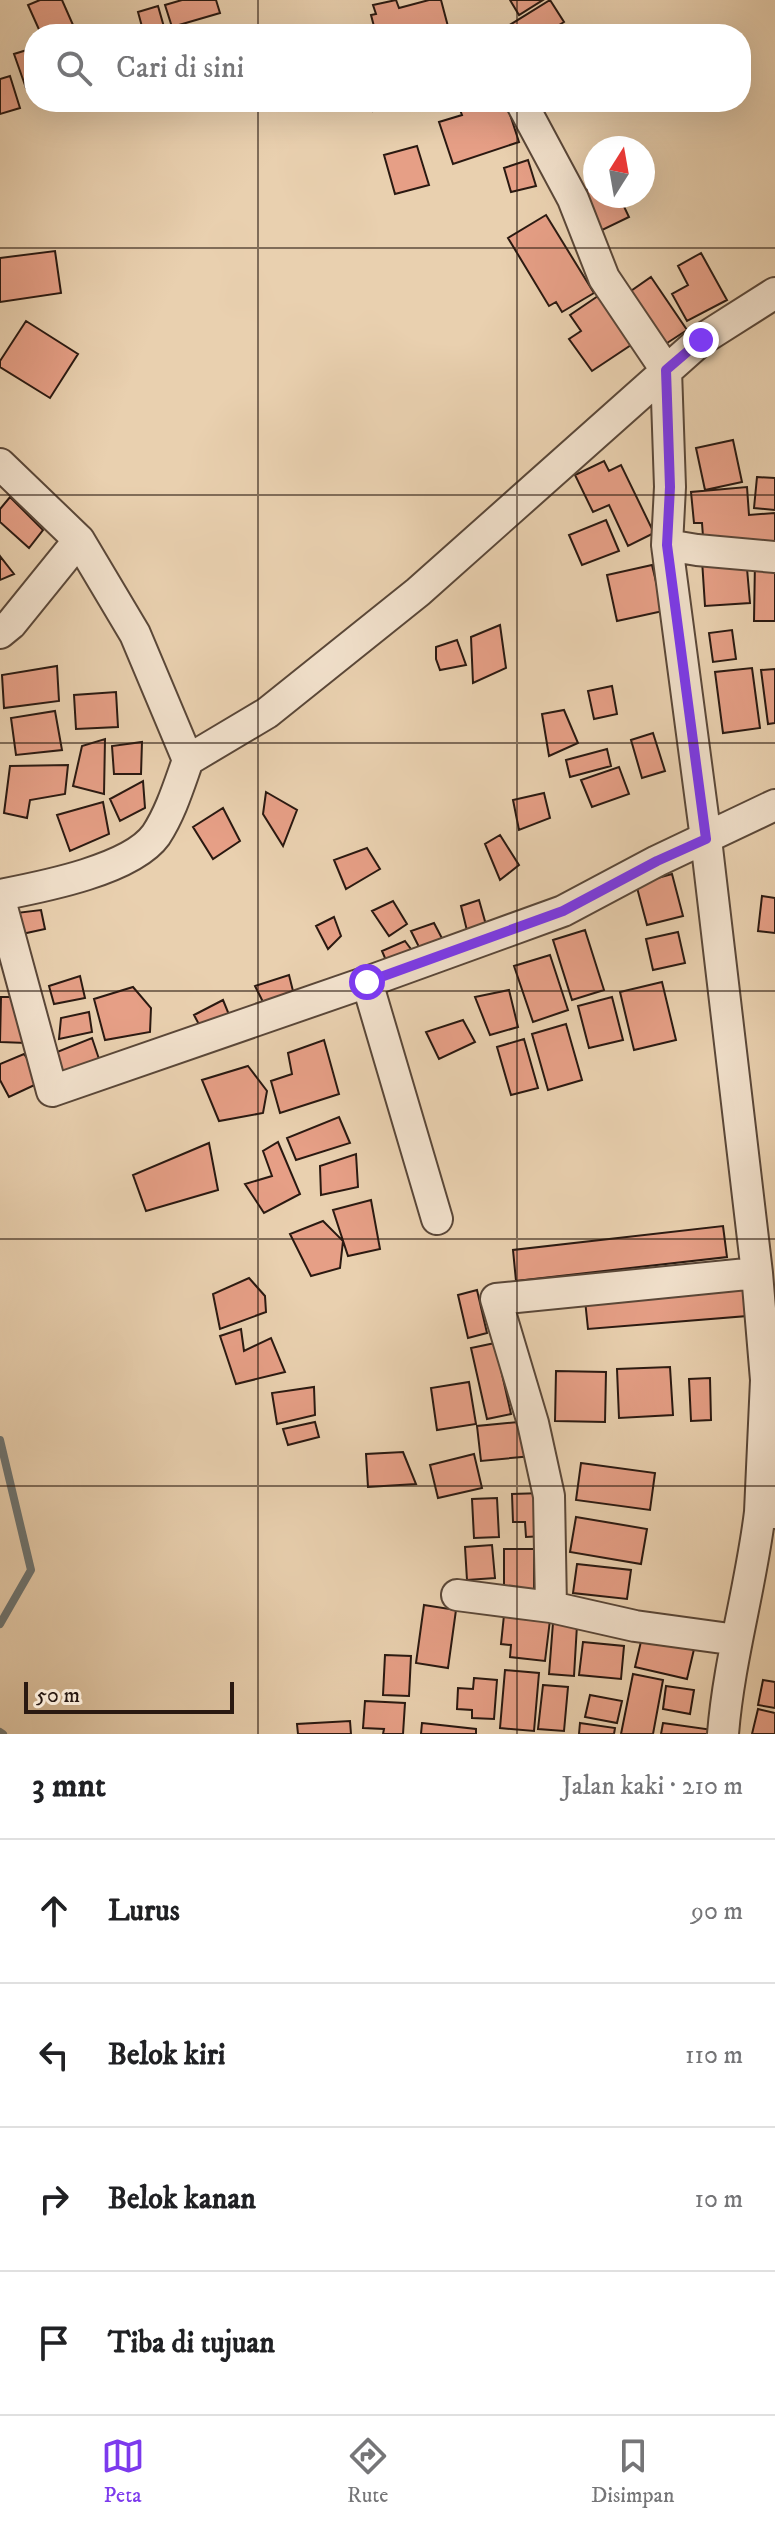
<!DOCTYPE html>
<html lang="id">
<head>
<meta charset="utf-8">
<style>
  :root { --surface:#fff; --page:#f2f2f2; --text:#202124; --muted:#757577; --line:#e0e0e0; --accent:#7c3aed }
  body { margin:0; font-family:"IM FELL DW Pica",serif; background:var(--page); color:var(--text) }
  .compass { position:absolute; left:583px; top:136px; width:72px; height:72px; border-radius:50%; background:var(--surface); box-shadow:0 8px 32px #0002; rotate:11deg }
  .scale { position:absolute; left:24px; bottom:20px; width:210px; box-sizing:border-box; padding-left:8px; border:4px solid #2a1911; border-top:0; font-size:22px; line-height:28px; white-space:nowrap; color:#2a1911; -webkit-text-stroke:6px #f1e0cb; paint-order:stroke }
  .stop { position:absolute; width:24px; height:24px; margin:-18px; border:6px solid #7c3aed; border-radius:50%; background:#fff }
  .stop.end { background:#7c3aed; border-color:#fff; box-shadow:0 2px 8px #0008 }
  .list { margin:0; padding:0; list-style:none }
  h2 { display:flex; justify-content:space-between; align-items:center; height:104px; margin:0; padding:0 32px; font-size:34px }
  h2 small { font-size:26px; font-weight:400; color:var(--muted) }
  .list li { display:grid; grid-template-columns:52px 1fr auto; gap:24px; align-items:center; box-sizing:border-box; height:144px; padding:0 32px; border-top:2px solid var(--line) }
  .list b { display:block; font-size:30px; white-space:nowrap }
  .list em { font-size:26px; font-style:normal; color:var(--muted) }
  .icon { flex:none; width:44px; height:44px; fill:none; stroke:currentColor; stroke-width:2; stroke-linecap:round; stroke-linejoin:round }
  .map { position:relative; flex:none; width:775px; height:1734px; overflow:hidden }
  .search { position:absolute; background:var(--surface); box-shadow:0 8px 32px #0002; left:24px; right:24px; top:24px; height:88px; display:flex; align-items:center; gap:20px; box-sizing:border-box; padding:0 28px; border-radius:32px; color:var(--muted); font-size:30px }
  .sheet { height:680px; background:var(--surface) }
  nav { display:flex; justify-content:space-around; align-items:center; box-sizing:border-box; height:112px; border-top:2px solid var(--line); background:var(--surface); font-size:22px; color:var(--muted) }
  nav a { display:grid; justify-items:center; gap:4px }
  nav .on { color:var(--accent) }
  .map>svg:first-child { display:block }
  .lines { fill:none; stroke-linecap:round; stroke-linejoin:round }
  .stream { stroke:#6e7674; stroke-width:8 }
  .building { fill:#e69f86; stroke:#2a1911; stroke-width:2 }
  .minor-casing { stroke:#5a4738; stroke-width:34 }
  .minor { stroke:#f1e0cb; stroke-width:30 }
  .route { stroke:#7c3aed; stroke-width:10 }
  .grid { fill:none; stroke:#2a1911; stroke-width:2; stroke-opacity:0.55 }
</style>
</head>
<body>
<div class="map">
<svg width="775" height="1734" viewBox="0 0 775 1734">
  <rect width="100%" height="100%" fill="#e9d0af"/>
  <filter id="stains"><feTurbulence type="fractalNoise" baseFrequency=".0025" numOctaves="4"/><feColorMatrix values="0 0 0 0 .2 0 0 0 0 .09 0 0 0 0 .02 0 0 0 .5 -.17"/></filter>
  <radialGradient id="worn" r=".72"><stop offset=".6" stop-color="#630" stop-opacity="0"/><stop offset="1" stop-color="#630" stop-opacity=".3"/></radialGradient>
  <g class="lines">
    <!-- stream -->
    <path class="stream" d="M0,1440L31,1570L0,1624
      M0,1732L3,1734"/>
  </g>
  <!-- building -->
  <path class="building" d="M40,0H62L77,34H41L28,5Z
    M216,0L220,13L172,27L165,5L182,0Z
    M396,0L399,8L429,0H441L450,34H376L371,15L376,14L373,5Z
    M510,0H543L519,15Z
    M550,0L564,22L544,34H502L500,31Z
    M158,6L166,34H144L138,12Z
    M30,49L34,60V85L26,88L14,54Z
    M10,76L20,108L0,114V79Z
    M370,102H406L373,111Z
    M457,102H506L519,142L453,164L439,122L462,115Z
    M417,146L429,185L395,194L384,155Z
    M528,160L536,186L511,192L504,168Z
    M595,186V196H619L629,217L596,233L577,194Z
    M546,215L594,293L562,312L556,302L549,306L508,238Z
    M55,251L61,293L0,302V258Z
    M701,253L727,300L687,321L672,294L688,285L678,266Z
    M651,277L687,330L664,345L628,293Z
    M598,296L637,341L592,371L569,339L581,331L570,315Z
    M26,321L78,354L50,398L0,367V361Z
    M733,440L742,482L705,490L696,448Z
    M604,461L609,471L621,465L654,533L628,546L609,505L593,512L575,475Z
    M757,477L775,478V510L754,508Z
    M747,487L749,515L775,513V544L704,550L702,523H694L691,492Z
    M10,497L43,530L29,548L0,522V509Z
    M606,520L619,551L582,565L569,535Z
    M0,556L14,574L0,580Z
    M746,557L750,603L705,606L702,560Z
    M755,561H775V621H754Z
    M652,565L663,611L617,621L607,575Z
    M500,625L506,668L473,683L471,637Z
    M732,630L736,659L713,662L709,633Z
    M457,640L466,665L440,670L436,659V647Z
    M57,666L59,701L4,708L2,675Z
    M752,668L760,728L723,733L715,672Z
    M775,669V723L768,724L761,670Z
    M612,686L617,714L594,719L588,691Z
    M116,692L118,727L76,729L74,695Z
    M564,710L578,743L549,756L542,714Z
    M55,711L62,750L16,755L11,718Z
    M653,733L665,771L642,778L631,740Z
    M105,739L104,794L73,786L82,746Z
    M142,742L141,774H114L112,746Z
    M607,749L611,766L570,777L566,760Z
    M68,765L65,794L30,800L27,818L4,813L10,766Z
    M619,767L629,794L592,807L581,780Z
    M143,781L145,808L120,821L110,799Z
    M266,792L297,810L283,846L263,814Z
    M544,793L550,818L519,830L513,800Z
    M103,802L109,834L70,851L57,815Z
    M223,808L240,841L213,859L193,827Z
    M500,835L519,865L500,880L485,844Z
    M367,848L380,869L346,889L334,860Z
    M672,874L683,916L647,925L636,884Z
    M762,896L775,898V933L758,931Z
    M479,900L488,932L469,939L461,906Z
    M393,901L407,924L389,936L372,911Z
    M41,910L45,929L22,934L16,913Z
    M334,917L341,936L328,949L316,926Z
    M434,923L445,944L422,953L411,931Z
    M585,930L604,990L572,1000L553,940Z
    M678,932L685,963L653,970L646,939Z
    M405,941L416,956L388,965L382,951Z
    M550,955L568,1010L533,1022L514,966Z
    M289,975L295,999L266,1008L255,986Z
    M80,976L85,998L54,1004L49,986Z
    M662,982L676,1040L634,1050L620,992Z
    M133,987L151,1008L150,1032L105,1040L94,999Z
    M509,990L518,1027L490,1035L475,997Z
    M1,997H26V1043L0,1042Z
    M612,997L623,1040L589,1048L578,1006Z
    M223,1000L232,1022L202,1030L194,1015Z
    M89,1012L92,1032L59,1039L61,1018Z
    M463,1020L475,1042L439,1059L426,1032Z
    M566,1024L582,1080L548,1090L532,1034Z
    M92,1038L102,1068L58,1083L47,1056Z
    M524,1039L538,1088L511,1095L497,1047Z
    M324,1040L339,1094L280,1113L271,1081L292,1074L288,1053Z
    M24,1054L43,1081L9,1097L0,1080V1064Z
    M248,1066L267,1091L263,1113L219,1121L202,1080Z
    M339,1117L350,1143L296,1160L287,1138Z
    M278,1142L300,1194L264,1213L245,1184L272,1176L263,1151Z
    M209,1143L218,1190L146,1211L133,1175Z
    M356,1154L358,1187L321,1195L320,1166Z
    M371,1200L380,1249L348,1256L333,1210Z
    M323,1221L343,1241L340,1268L311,1276L290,1234Z
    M723,1226L727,1257L516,1281L513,1250Z
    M249,1278L265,1296L266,1312L220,1329L213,1294Z
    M744,1287L747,1316L588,1329L585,1300Z
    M477,1290L487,1333L468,1338L458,1295Z
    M241,1329L244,1351L271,1338L285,1372L236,1384L220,1336Z
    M495,1343L511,1414L487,1419L471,1348Z
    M670,1367L673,1415L619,1418L617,1369Z
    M556,1371L606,1372L605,1422L555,1421Z
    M710,1378L711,1420L691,1421L689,1379Z
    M469,1382L476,1424L437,1430L431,1388Z
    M314,1387L315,1415L277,1424L272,1393Z
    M529,1421L532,1456L481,1461L477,1426Z
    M315,1422L319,1437L288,1445L283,1429Z
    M403,1452L416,1484L368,1487L366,1454Z
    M474,1454L482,1488L438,1498L430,1465Z
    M581,1463L655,1473L650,1510L576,1500Z
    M543,1493L545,1536L526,1537L525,1522H513L512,1494Z
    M497,1498L499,1537L474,1538L472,1499Z
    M576,1517L647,1529L641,1564L570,1552Z
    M492,1545L495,1578L467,1580L465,1547Z
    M504,1549H534V1590L504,1589Z
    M577,1564L631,1570L627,1599L573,1593Z
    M424,1605L456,1610L448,1668L416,1663Z
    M504,1615L550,1620L545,1661L510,1657L511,1645L501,1644Z
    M553,1623L577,1625L574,1676L549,1674Z
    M643,1633L695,1645L687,1679L635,1667Z
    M583,1642L624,1646L621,1679L579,1675Z
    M385,1655L411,1656L409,1696L383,1695Z
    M505,1670L539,1673L534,1731L500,1728Z
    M633,1674L663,1680L653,1734H621Z
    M474,1678L497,1680L494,1719L472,1718V1710L457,1709L458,1688L473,1689Z
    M763,1680L775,1682V1708L758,1705Z
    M543,1685L568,1687L564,1731L538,1729Z
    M666,1686L694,1690L690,1714L663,1709Z
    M590,1695L622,1701L617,1723L585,1717Z
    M365,1701L405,1703L403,1734H383L384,1729L363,1728Z
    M758,1709L775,1713V1734H752Z
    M350,1721L351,1734H298L297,1724Z
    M422,1723L476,1729V1734H421Z
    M580,1723L615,1728L614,1734H579Z
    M663,1723L713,1730L712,1734H661Z"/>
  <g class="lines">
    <!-- minor casing -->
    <g class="minor-casing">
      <path id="minor" d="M521,102L573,199L604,278L666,370L670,487L667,545L697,550L775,557
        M0,464L79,540L135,634L188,760
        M667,545L706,839L757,1273L766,1380L760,1512
        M0,633L11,624L79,540
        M0,895C41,887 131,870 156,835C171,812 179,785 188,760L267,713L418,592L701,340L775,293
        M0,900L52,1091L367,982L563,911L657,861L775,805
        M367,982L437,1219
        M457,1595L551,1607L635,1626L737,1640
        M551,1607L549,1496L533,1423L496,1299L757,1273
        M723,1734C729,1659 751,1587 760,1512L775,1513"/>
    </g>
    <!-- minor -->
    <use href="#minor" class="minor"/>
  </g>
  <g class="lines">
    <!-- route -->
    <path class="route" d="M367,982L563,911L657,861L706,839L667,545L670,487L666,370L701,340"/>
  </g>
  <!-- grid -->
  <path class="grid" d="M258,0V34M517,0V34M258,102V1734M517,102V1734M0,248H775M0,495H775M0,743H775M0,991H775M0,1239H775M0,1486H775"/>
  <rect width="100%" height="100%" filter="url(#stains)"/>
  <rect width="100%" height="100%" fill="url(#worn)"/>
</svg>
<svg class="compass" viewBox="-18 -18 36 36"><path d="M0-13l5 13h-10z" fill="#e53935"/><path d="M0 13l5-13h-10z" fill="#757577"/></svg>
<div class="scale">50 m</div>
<div class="stop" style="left:367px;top:982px"></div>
<div class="stop end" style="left:701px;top:340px"></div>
<div class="search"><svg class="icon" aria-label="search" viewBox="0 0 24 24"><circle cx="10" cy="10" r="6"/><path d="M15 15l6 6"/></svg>Cari di sini</div>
</div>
<section class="sheet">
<h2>3 mnt<small>Jalan kaki · 210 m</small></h2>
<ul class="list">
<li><svg class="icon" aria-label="ahead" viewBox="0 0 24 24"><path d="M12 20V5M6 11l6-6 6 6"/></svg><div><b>Lurus</b></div><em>90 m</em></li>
<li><svg class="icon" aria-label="left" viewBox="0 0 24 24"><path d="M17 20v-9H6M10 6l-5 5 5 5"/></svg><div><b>Belok kiri</b></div><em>110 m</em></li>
<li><svg class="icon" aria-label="right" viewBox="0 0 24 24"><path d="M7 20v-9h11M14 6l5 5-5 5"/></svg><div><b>Belok kanan</b></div><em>10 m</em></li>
<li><svg class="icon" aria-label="arrive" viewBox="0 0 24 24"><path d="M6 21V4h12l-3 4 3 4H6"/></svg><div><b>Tiba di tujuan</b></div></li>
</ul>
</section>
<nav>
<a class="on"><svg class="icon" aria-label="map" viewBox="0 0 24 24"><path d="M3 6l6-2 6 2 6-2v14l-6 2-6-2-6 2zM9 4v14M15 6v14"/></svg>Peta</a>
<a><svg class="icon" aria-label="directions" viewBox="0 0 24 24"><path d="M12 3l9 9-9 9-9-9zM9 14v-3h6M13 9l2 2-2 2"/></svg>Rute</a>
<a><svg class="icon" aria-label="saved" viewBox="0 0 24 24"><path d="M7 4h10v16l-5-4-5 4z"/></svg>Disimpan</a>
</nav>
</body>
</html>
